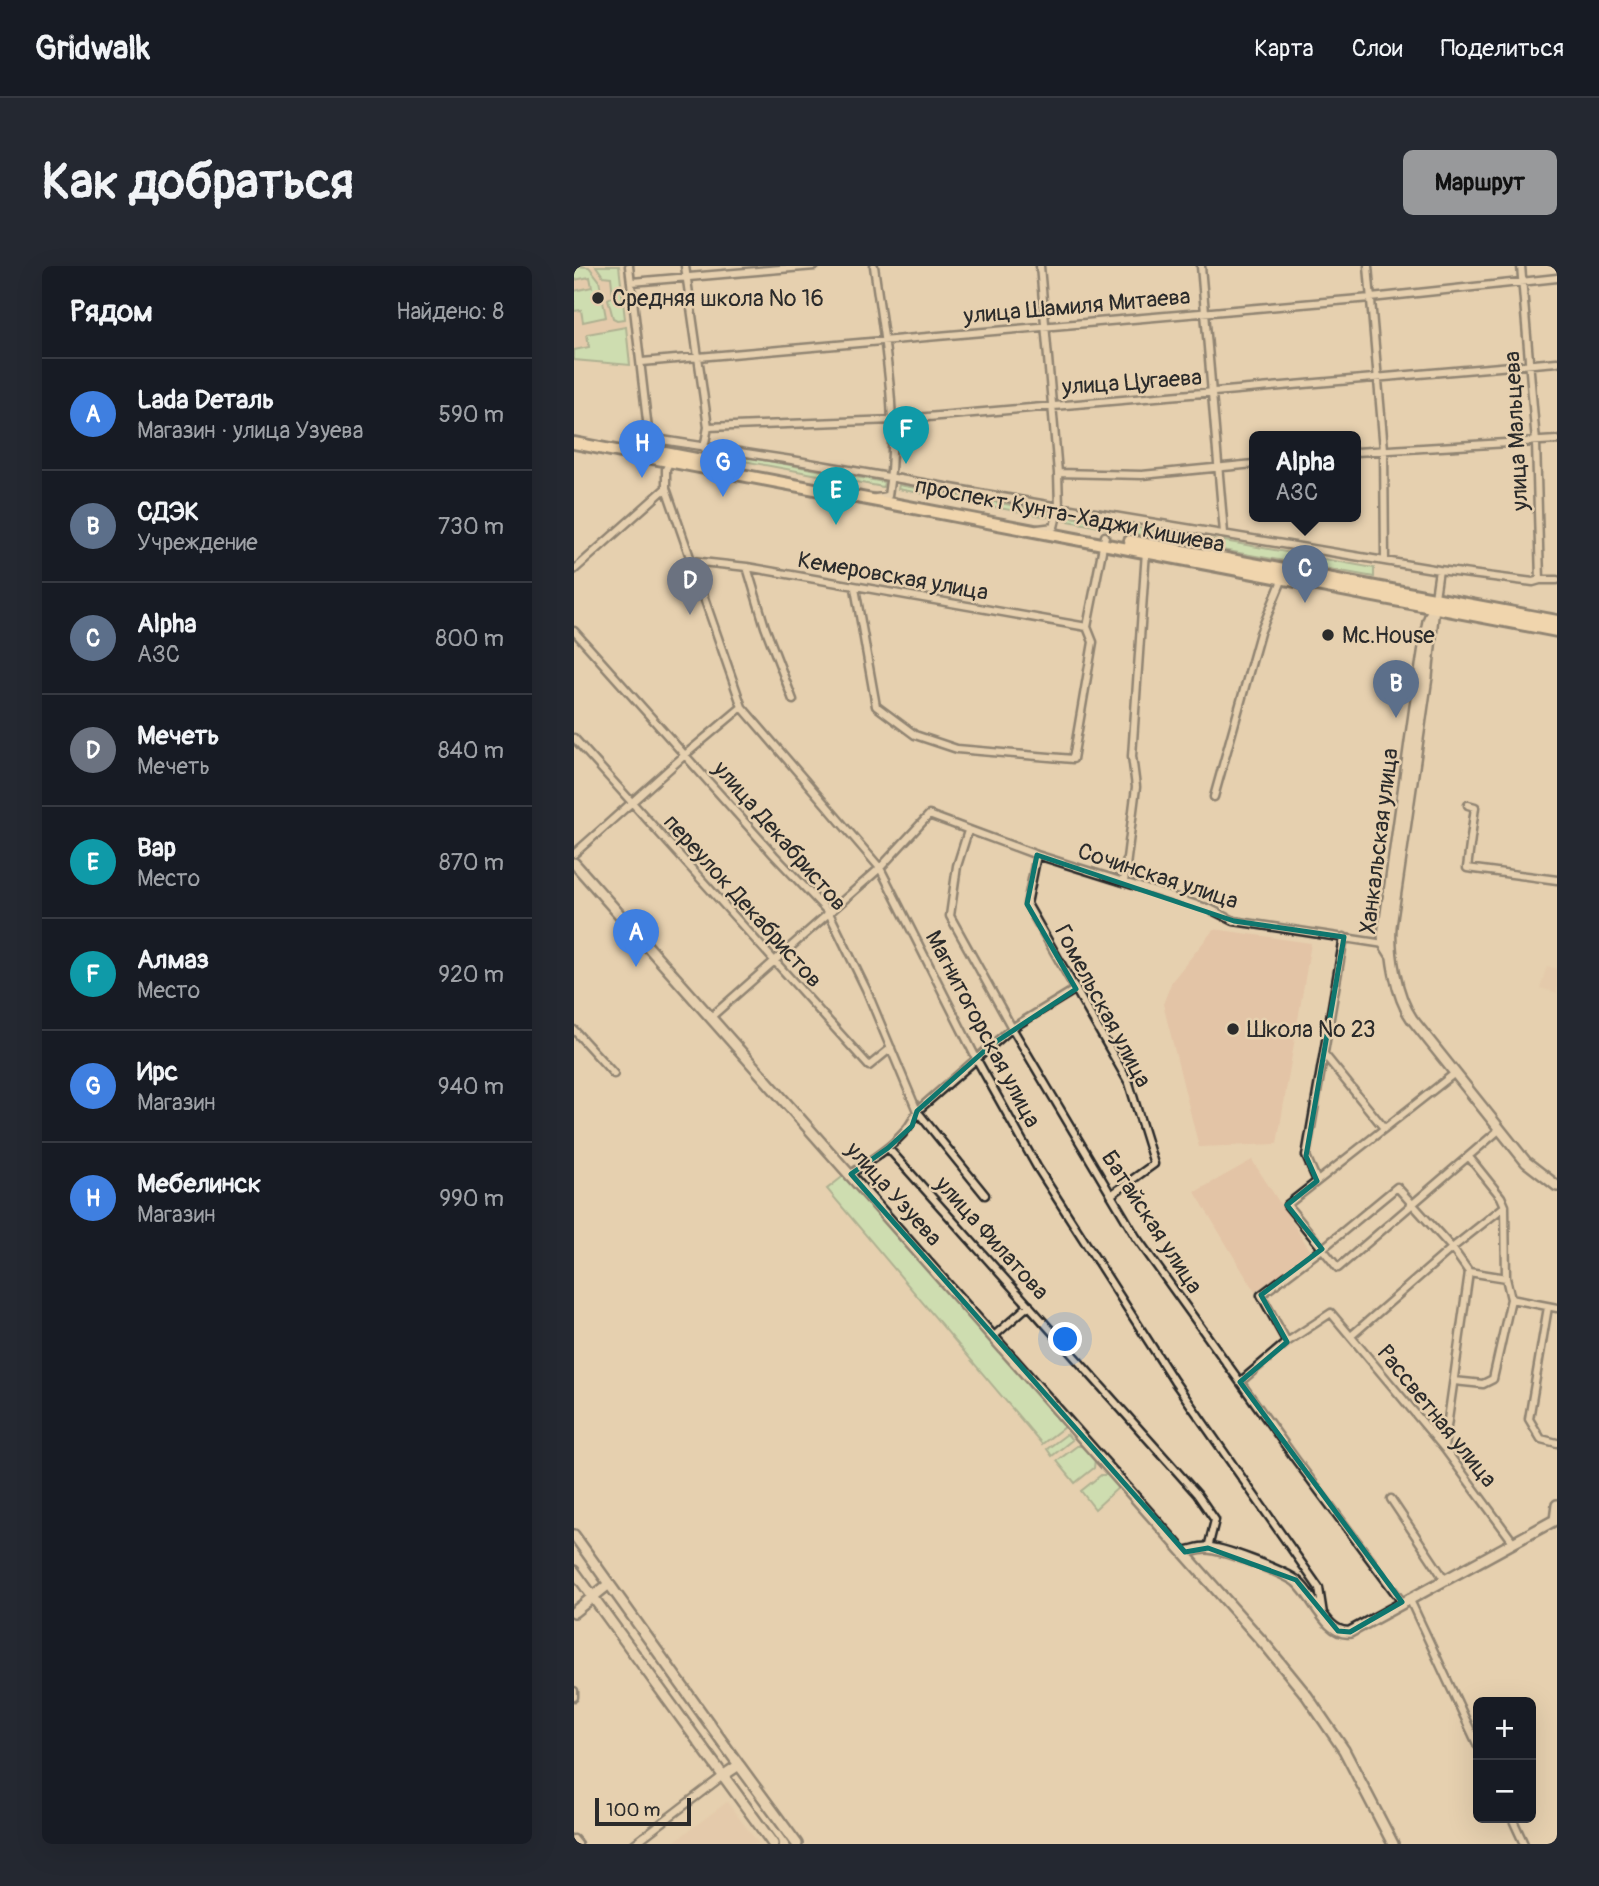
<!DOCTYPE html>
<html lang="ru">
<head>
<meta charset="utf-8">
<style>
  :root { --surface:#171b24; --page:#242831; --text:#f1f3f6; --muted:#9ea1a6; --line:#363941; --accent:#98999b }
  body { margin:0; font-family:Pangolin,sans-serif; background:var(--page); color:var(--text) }
  .controls { position:absolute; right:21px; bottom:21px; display:grid; overflow:hidden; border-radius:10px; box-shadow:0 7px 28px #0002 }
  .controls button { width:63px; height:63px; display:grid; place-items:center; padding:0; border:0; border-bottom:2px solid var(--line); background:var(--surface); color:var(--text); font:35px sans-serif }
  .scale { position:absolute; left:21px; bottom:18px; width:96px; box-sizing:border-box; padding-left:7px; border:4px solid #2b2b2b; border-top:0; font-size:19px; line-height:24px; white-space:nowrap; color:#2b2b2b; -webkit-text-stroke:5px #e6d0af; paint-order:stroke }
  .you { position:absolute; left:492px; top:1074px; width:24px; height:24px; margin:-18px; border:5px solid #fff; border-radius:50%; background:#1a73e8; box-shadow:0 0 0 10px #1a73e833 }
  .badge { display:grid; place-items:center; width:46px; height:46px; border-radius:50%; background:var(--accent); color:#fff; font-size:23px; font-weight:700 }
  .pin { position:absolute; translate:-50% -58px; filter:drop-shadow(0 2px 4px #0008) }
  .pin::after { content:''; position:absolute; top:37px; width:24px; height:21px; background:inherit; clip-path:polygon(0 0,100% 0,50% 100%) }
  .popup { position:absolute; left:675px; top:165px; width:112px; height:91px; box-sizing:border-box; display:grid; place-content:center; border-radius:10px; background:var(--surface); filter:drop-shadow(0 2px 5px #0005); font-size:23px; white-space:nowrap; color:var(--muted) }
  .popup b { font-size:26px; color:var(--text) }
  .popup::after { content:''; position:absolute; left:50%; top:100%; margin-left:-14px; border:14px solid transparent; border-top-color:var(--surface) }
  .list { margin:0; padding:0; list-style:none }
  h2 { display:flex; justify-content:space-between; align-items:center; height:91px; margin:0; padding:0 28px; font-size:30px }
  h2 small { font-size:23px; font-weight:400; color:var(--muted) }
  .list li { display:grid; grid-template-columns:46px 1fr auto; gap:21px; align-items:center; box-sizing:border-box; height:112px; padding:0 28px; border-top:2px solid var(--line) }
  .list b { display:block; font-size:26px; white-space:nowrap }
  .list p { margin:0; font-size:23px; white-space:nowrap; color:var(--muted) }
  .list em { font-size:23px; font-style:normal; color:var(--muted) }
  .map { position:relative; flex:none; width:983px; height:1578px; overflow:hidden; border-radius:10px }
  header { display:flex; align-items:center; gap:42px; box-sizing:border-box; height:98px; padding:0 35px; background:var(--surface); border-bottom:2px solid var(--line) }
  header strong { font-size:33px }
  nav { display:flex; gap:38px; margin-inline-start:auto; font-size:24px }
  .intro { display:flex; align-items:center; justify-content:space-between; box-sizing:border-box; height:168px; padding:0 42px }
  h1 { margin:0; font-size:49px }
  .button { padding:18px 32px; border-radius:10px; background:var(--accent); color:#111; font-size:24px; font-weight:700 }
  main { display:flex; gap:42px; padding:0 42px }
  aside { flex:1; background:var(--surface); border-radius:10px; box-shadow:0 7px 28px #0002 }
  .map>svg:first-child { display:block }
  .built { fill:#e3c4a6 }
  .green { fill:#b2edb2; stroke:#6e8c6e; stroke-width:2 }
  .lines { fill:none; stroke-linecap:round; stroke-linejoin:round }
  .street-casing { stroke:#2b2b2b; stroke-width:11 }
  .secondary-casing { stroke:#2b2b2b; stroke-width:14 }
  .primary-casing { stroke:#2b2b2b; stroke-width:16 }
  .street { stroke:#e6d0af; stroke-width:6 }
  .secondary { stroke:#e6d0af; stroke-width:9 }
  .primary { stroke:#fddcac; stroke-width:10 }
  .marked { fill:none; stroke:#0f766e; stroke-width:5; stroke-linejoin:round }
  .poi-dot { fill:#2b2b2b; stroke:#e6d0af; stroke-width:2.5 }
  .labels { text-anchor:middle; dominant-baseline:central; stroke-width:5; stroke-linejoin:round; paint-order:stroke }
  .poi-label { font-size:23px; fill:#2b2b2b; stroke:#e6d0af; text-anchor:start }
  .street-label { font-size:23px; fill:#2b2b2b; stroke:#e6d0af }
</style>
</head>
<body>
<header>
<strong>Gridwalk</strong>
<nav><a>Карта</a><a>Слои</a><a>Поделиться</a></nav>
</header>
<div class="intro"><h1>Как добраться</h1><a class="button">Маршрут</a></div>
<main>
<aside>
<h2>Рядом<small>Найдено: 8</small></h2>
<ul class="list">
<li><span class="badge" style="background:#3f7fe0">A</span><div><b>Lada Dеталь</b><p>Магазин · улица Узуева</p></div><em>590 m</em></li>
<li><span class="badge" style="background:#5c6f8a">B</span><div><b>СДЭК</b><p>Учреждение</p></div><em>730 m</em></li>
<li><span class="badge" style="background:#5c6f8a">C</span><div><b>Alpha</b><p>АЗС</p></div><em>800 m</em></li>
<li><span class="badge" style="background:#6b7280">D</span><div><b>Мечеть</b><p>Мечеть</p></div><em>840 m</em></li>
<li><span class="badge" style="background:#0f9aa8">E</span><div><b>Вар</b><p>Место</p></div><em>870 m</em></li>
<li><span class="badge" style="background:#0f9aa8">F</span><div><b>Алмаз</b><p>Место</p></div><em>920 m</em></li>
<li><span class="badge" style="background:#3f7fe0">G</span><div><b>Ирс</b><p>Магазин</p></div><em>940 m</em></li>
<li><span class="badge" style="background:#3f7fe0">H</span><div><b>Мебелинск</b><p>Магазин</p></div><em>990 m</em></li>
</ul>
</aside>
<div class="map">
<svg width="983" height="1578" viewBox="0 0 983 1578">
  <rect width="100%" height="100%" fill="#e6d0af"/>
  <filter id="ink" filterUnits="userSpaceOnUse"><feTurbulence type="fractalNoise" baseFrequency=".0143" numOctaves="2"/><feDisplacementMap in="SourceGraphic" scale="14" xChannelSelector="R" yChannelSelector="G"/><feConvolveMatrix kernelMatrix="1 2 1 2 8 2 1 2 1" color-interpolation-filters="sRGB"/></filter>
  <g filter="url(#ink)">
    <!-- built -->
    <path class="built" d="M0,0H45L56,99L0,94Z
      M640,663L737,677L703,878L625,881L589,738L598,715Z
      M973,700L983,703V727L966,722Z
      M678,894L738,987L681,1026L621,926Z
      M153,1536L185,1578H97Z"/>
    <!-- green -->
    <path class="green" d="M0,0L15,1L25,14L32,51L9,56L7,44L0,45V25L18,21L16,11L0,14Z
      M22,0H45L51,53L43,54L39,52L34,33L39,30L37,11L29,10Z
      M52,61L56,99L0,94V84L15,81L13,68Z
      M133,184L310,216L309,221L132,188Z
      M325,219L476,246L474,251L324,223Z
      M490,250L645,275L643,284L489,254Z
      M650,275L800,302V311L648,284Z
      M272,908L488,1151L490,1161L468,1178L253,923Z
      M493,1168L498,1174L478,1190L473,1183Z
      M503,1180H509L521,1193L520,1202L501,1217L483,1195Z
      M527,1209H539L547,1219L521,1243L507,1225Z"/>
    <g class="lines">
      <!-- street casing -->
      <g class="street-casing">
        <path id="street" d="M55,0L75,172L70,184
          M111,0L134,161L130,182
          M300,0C310,75 326,154 314,230L302,232
          M627,0L650,267
          M794,0L810,183L811,294
          M58,16L241,0
          M68,96L797,32L983,12
          M134,161L319,154L983,96
          M75,172L224,195L485,241L865,304L959,316L966,314L962,176L947,0
          M782,186L983,174
          M96,195L92,203V222L168,441L306,602L403,794L463,901L600,1115L745,1322L749,1348
          M484,207L568,209L680,198
          M464,263L480,261L485,241L484,207L466,0
          M118,295L173,301L513,361
          M173,301L191,361L219,434
          M0,304L92,222
          M966,314H983
          M281,322L302,440L341,469L383,483L499,493L519,376L513,361L531,270
          M861,331L865,304
          M0,365L200,589L255,647L292,723L343,845L411,929
          M0,472L295,800L317,782
          M640,531L686,367L709,312
          M894,539L901,541L893,602L983,614
          M394,565L383,600L376,650L438,762L562,971L722,1194L828,1336
          M0,588L112,488L168,441
          M463,589L453,638L555,817L580,898L537,929
          M550,616L562,521L558,490L572,285
          M137,751L306,602L355,549L463,589L636,643L660,655L810,678
          M0,764L40,808
          M750,788L810,862
          M881,807L713,939L764,1002L925,864
          M314,882L623,1228L641,1254L634,1282
          M277,908C302,890 332,874 343,845L438,762L502,723
          M743,915L732,890L770,671
          M937,1033L983,1042
          M974,1041L955,1153L967,1173L983,1177
          M420,1070L455,1039
          M777,1070L878,982L931,940
          M713,1076L687,1029L748,983L823,921L878,982L895,1006L932,1012
          M880,1115L909,1118L919,1113L937,1033L932,1012L931,940L927,931L895,891
          M666,1116L713,1076L757,1047L870,1182L940,1277
          M870,1182L895,1006
          M817,1233L871,1314
          M835,1332L904,1480
          M0,1425V1431
          M938,1552L950,1578
          M0,1573L4,1578
          M60,1578L150,1509"/>
      </g>
      <!-- secondary casing -->
      <g class="secondary-casing">
        <path id="secondary" d="M0,597L694,1382L733,1430L770,1484L819,1578
          M817,689L810,678L809,669L843,426L854,355L860,340L853,411L817,660C815,687 822,730 838,753L952,896L983,920
          M0,1269L165,1499
          M611,1286C618,1285 625,1282 632,1282C648,1282 704,1304 719,1313C738,1324 751,1370 776,1366L981,1254L983,1239
          M0,1305L199,1578
          M0,1346L35,1318
          M150,1509L165,1499L223,1578"/>
      </g>
      <!-- primary casing -->
      <g class="primary-casing">
        <path id="primary" d="M0,177L983,365
          M60,181L158,200
          M556,275L983,355"/>
      </g>
      <!-- street -->
      <use href="#street" class="street"/>
      <!-- secondary -->
      <use href="#secondary" class="secondary"/>
      <!-- primary -->
      <use href="#primary" class="primary"/>
    </g>
  </g>
  <!-- marked area -->
  <path d="M0 0H983V1578H0ZM463,589L660,655L770,671L732,890L743,915L713,939L748,983L687,1029L713,1076L666,1116L828,1336L776,1366L764,1365L722,1314L634,1282L611,1286L277,908L314,882L338,860L343,845L417,779L502,723L453,638Z" fill="#e6d0af" fill-opacity=".55" fill-rule="evenodd"/>
  <path class="marked" d="M463,589L660,655L770,671L732,890L743,915L713,939L748,983L687,1029L713,1076L666,1116L828,1336L776,1366L764,1365L722,1314L634,1282L611,1286L277,908L314,882L338,860L343,845L417,779L502,723L453,638Z"/>
  <!-- markers -->
  <g class="poi-dot">
    <circle cx="24" cy="32" r="7"/>
    <circle cx="754" cy="369" r="7"/>
    <circle cx="659" cy="763" r="7"/>
  </g>
  <g class="labels">
    <!-- poi labels -->
    <g class="poi-label">
      <text x="38" y="32">Средняя школа № 16</text>
      <text x="768" y="369">Mc.House</text>
      <text x="673" y="763">Школа № 23</text>
    </g>
    <!-- street labels -->
    <g class="street-label">
      <text transform="translate(503 40) rotate(-5)">улица Шамиля Митаева</text>
      <text transform="translate(558 116) rotate(-4)">улица Цугаева</text>
      <text transform="translate(942 165) rotate(-93)">улица Мальцева</text>
      <text transform="translate(496 249) rotate(11)">проспект Кунта-Хаджи Кишиева</text>
      <text transform="translate(319 310) rotate(10)">Кемеровская улица</text>
      <text transform="translate(206 570) rotate(49)">улица Декабристов</text>
      <text transform="translate(805 575) rotate(-83)">Ханкальская улица</text>
      <text transform="translate(584 610) rotate(18)">Сочинская улица</text>
      <text transform="translate(169 635) rotate(48)">переулок Декабристов</text>
      <text transform="translate(529 740) rotate(62)">Гомельская улица</text>
      <text transform="translate(409 763) rotate(62)">Магнитогорская улица</text>
      <text transform="translate(320 928) rotate(48)">улица Узуева</text>
      <text transform="translate(578 956) rotate(57)">Батайская улица</text>
      <text transform="translate(418 972) rotate(48)">улица Филатова</text>
      <text transform="translate(863 1150) rotate(51)">Рассветная улица</text>
    </g>
  </g>
</svg>
<div class="controls">
<button>+</button>
<button>−</button>
</div>
<div class="scale">100 m</div>
<div class="you"></div>
<div class="pin badge" style="left:62px;top:701px;background:#3f7fe0">A</div>
<div class="pin badge" style="left:822px;top:452px;background:#5c6f8a">B</div>
<div class="pin badge" style="left:731px;top:337px;background:#5c6f8a">C</div>
<div class="popup"><b>Alpha</b>АЗС</div>
<div class="pin badge" style="left:116px;top:349px;background:#6b7280">D</div>
<div class="pin badge" style="left:262px;top:259px;background:#0f9aa8">E</div>
<div class="pin badge" style="left:332px;top:198px;background:#0f9aa8">F</div>
<div class="pin badge" style="left:149px;top:231px;background:#3f7fe0">G</div>
<div class="pin badge" style="left:68px;top:212px;background:#3f7fe0">H</div>
</div>
</main>
</body>
</html>
